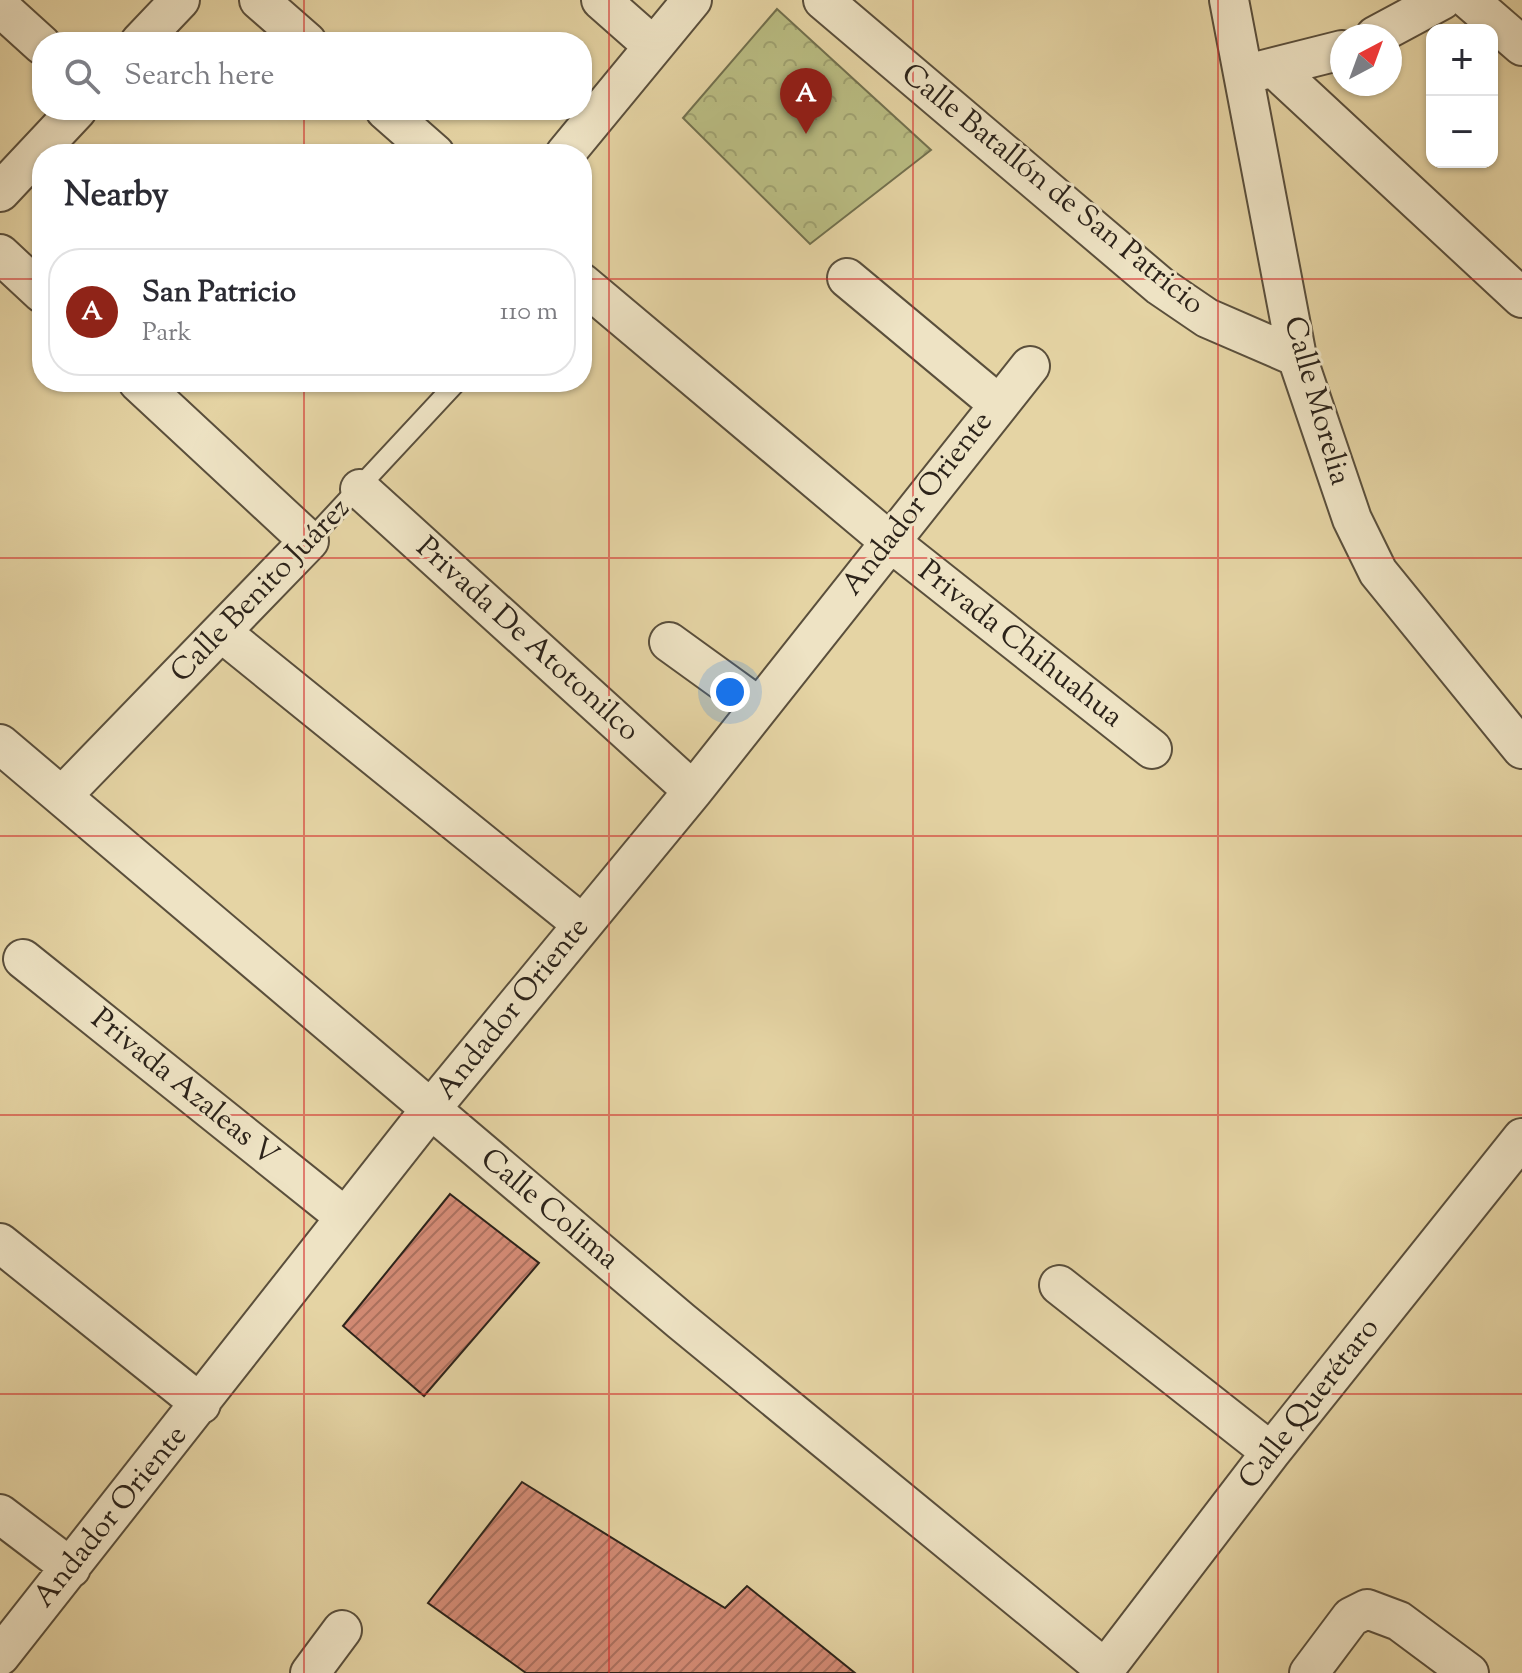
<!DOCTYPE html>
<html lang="en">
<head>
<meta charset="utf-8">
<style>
  :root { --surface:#fff; --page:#f7f7f7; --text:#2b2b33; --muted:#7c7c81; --line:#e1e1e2; --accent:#8f2418 }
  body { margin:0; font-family:"Sorts Mill Goudy",serif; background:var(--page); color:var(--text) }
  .controls { position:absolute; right:24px; top:24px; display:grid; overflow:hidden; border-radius:16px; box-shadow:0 2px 6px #0004 }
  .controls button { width:72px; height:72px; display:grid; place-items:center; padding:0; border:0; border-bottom:2px solid var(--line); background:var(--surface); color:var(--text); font:40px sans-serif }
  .compass { position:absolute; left:1330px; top:24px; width:72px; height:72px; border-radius:50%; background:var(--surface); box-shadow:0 2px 6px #0004; rotate:41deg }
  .you { position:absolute; left:730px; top:692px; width:28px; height:28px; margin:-20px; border:6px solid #fff; border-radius:50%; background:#1a73e8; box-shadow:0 0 0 12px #1a73e833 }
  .badge { display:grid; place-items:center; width:52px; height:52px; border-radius:50%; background:var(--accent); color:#fff; font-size:26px; font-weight:700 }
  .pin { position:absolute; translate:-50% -66px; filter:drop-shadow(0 2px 4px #0008) }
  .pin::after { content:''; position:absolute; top:42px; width:28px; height:24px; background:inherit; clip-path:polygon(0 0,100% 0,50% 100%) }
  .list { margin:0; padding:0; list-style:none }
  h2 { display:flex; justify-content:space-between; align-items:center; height:104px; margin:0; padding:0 32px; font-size:34px }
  h2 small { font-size:26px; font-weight:400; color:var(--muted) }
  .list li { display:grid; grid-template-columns:52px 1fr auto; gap:24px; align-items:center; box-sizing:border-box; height:128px; margin:0 16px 16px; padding:0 16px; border:2px solid var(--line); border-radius:32px }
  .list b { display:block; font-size:30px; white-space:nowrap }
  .list p { margin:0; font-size:26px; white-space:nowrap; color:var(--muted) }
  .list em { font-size:26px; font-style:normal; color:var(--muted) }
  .icon { flex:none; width:44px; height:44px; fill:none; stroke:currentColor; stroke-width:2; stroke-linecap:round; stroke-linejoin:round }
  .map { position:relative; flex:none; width:1522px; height:1673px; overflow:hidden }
  .search { position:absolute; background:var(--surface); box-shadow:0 2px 6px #0004; left:32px; top:32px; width:560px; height:88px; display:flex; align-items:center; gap:20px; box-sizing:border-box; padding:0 28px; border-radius:32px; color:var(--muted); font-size:30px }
  .panel { position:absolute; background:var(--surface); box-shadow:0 2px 6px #0004; left:32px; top:144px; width:560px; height:248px; border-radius:32px }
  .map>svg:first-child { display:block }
  .forest { fill:url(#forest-crowns); stroke:#72704e; stroke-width:2 }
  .building { fill:url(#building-hatch); stroke:#2c231a; stroke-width:2 }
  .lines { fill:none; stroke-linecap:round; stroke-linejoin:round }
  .lane-casing { stroke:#5a4f3c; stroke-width:22 }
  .street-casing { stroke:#5a4f3c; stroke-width:42 }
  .lane { stroke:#eee3c4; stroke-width:18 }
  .street { stroke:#eee3c4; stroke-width:38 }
  .grid { fill:none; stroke:#d62828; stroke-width:2; stroke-opacity:0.55 }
  .labels { text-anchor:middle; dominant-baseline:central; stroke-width:6; stroke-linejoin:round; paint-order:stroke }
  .street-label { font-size:30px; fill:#2c231a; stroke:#eee3c4 }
</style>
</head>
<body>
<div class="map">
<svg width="1522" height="1673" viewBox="0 0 1522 1673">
  <defs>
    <pattern id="forest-crowns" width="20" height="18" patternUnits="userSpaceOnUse" patternTransform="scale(2)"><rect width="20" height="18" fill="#b9bc82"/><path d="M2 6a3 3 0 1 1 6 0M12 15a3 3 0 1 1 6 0" fill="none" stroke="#9fa170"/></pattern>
    <pattern id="building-hatch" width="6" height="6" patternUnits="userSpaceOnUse" patternTransform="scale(2)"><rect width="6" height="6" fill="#d48b75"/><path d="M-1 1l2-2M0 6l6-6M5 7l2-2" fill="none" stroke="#ac715f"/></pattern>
  </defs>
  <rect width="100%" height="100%" fill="#e5d4a4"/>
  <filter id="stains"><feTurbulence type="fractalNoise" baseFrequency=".0025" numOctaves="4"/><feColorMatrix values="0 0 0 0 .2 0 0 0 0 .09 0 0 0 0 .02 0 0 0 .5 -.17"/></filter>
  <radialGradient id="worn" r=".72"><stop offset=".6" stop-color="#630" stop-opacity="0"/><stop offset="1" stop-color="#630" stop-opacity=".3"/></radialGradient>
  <!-- forest -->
  <path class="forest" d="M777,9L931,150L810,244L683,118Z"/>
  <!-- building -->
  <path class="building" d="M450,1194L539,1263L424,1396L343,1326Z
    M522,1482L725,1608L747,1586L855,1673H526L428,1603Z"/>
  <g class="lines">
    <!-- lane casing -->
    <g class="lane-casing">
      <path id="lane" d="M309,541L457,382"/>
    </g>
    <!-- street casing -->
    <g class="street-casing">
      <path id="street" d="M259,0L307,42
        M601,0L652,45
        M823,0L1160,286L1207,318L1297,357
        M1229,0L1297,357L1352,519L1378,572L1522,749
        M1469,0L1522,46
        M0,7L42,45
        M1375,36L1442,0
        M140,42L180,0
        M1274,68L1522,298
        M1255,72L1342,50
        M385,110L435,154
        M565,154L692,0
        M0,192L77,110
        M0,254L42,293
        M847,278L997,403
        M582,283L889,541L1152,749
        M360,489L693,791
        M221,632L582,924
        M669,642L759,707
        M0,744L681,1321L1105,1669
        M62,796L309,541L138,382
        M23,959L345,1217
        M0,1243L201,1404
        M1059,1285L1271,1452
        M0,1514L71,1568
        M0,1656L430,1110L693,791L1030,366
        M310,1673L342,1630
        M1102,1673L1271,1452L1522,1138
        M1309,1673L1351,1617L1367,1609L1399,1621L1469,1673"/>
    </g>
    <!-- lane -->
    <use href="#lane" class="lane"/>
    <!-- street -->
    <use href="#street" class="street"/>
  </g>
  <!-- grid -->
  <path class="grid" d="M304,0V42M609,0V1673M913,0V1673M1218,0V1673M304,110V154M0,279H42M582,279H1522M304,382V1673M0,558H1522M0,836H1522M0,1115H1522M0,1394H1522"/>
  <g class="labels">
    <!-- street labels -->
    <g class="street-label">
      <text transform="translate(1052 190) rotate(39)">Calle Batallón de San Patricio</text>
      <text transform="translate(1316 401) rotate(74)">Calle Morelia</text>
      <text transform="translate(918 504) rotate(-52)">Andador Oriente</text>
      <text transform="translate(261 591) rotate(-46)">Calle Benito Juárez</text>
      <text transform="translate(527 640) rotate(42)">Privada De Atotonilco</text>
      <text transform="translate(1020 645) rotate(38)">Privada Chihuahua</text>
      <text transform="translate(513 1009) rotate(-51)">Andador Oriente</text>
      <text transform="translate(184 1088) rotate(39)">Privada Azaleas V</text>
      <text transform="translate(549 1210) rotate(40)">Calle Colima</text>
      <text transform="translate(1310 1404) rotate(-52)">Calle Querétaro</text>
      <text transform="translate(111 1517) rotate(-51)">Andador Oriente</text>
    </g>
  </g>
  <rect width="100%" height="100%" filter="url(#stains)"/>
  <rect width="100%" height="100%" fill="url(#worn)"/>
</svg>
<div class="controls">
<button>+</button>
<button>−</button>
</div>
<svg class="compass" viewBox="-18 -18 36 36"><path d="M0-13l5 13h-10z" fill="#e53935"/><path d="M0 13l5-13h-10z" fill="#7c7c81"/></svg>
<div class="you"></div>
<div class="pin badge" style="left:806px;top:134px">A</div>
<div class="search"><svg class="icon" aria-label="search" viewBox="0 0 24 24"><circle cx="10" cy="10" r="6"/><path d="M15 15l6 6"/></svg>Search here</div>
<section class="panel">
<h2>Nearby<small></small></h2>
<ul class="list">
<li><span class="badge">A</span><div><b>San Patricio</b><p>Park</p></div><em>110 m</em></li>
</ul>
</section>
</div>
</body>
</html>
